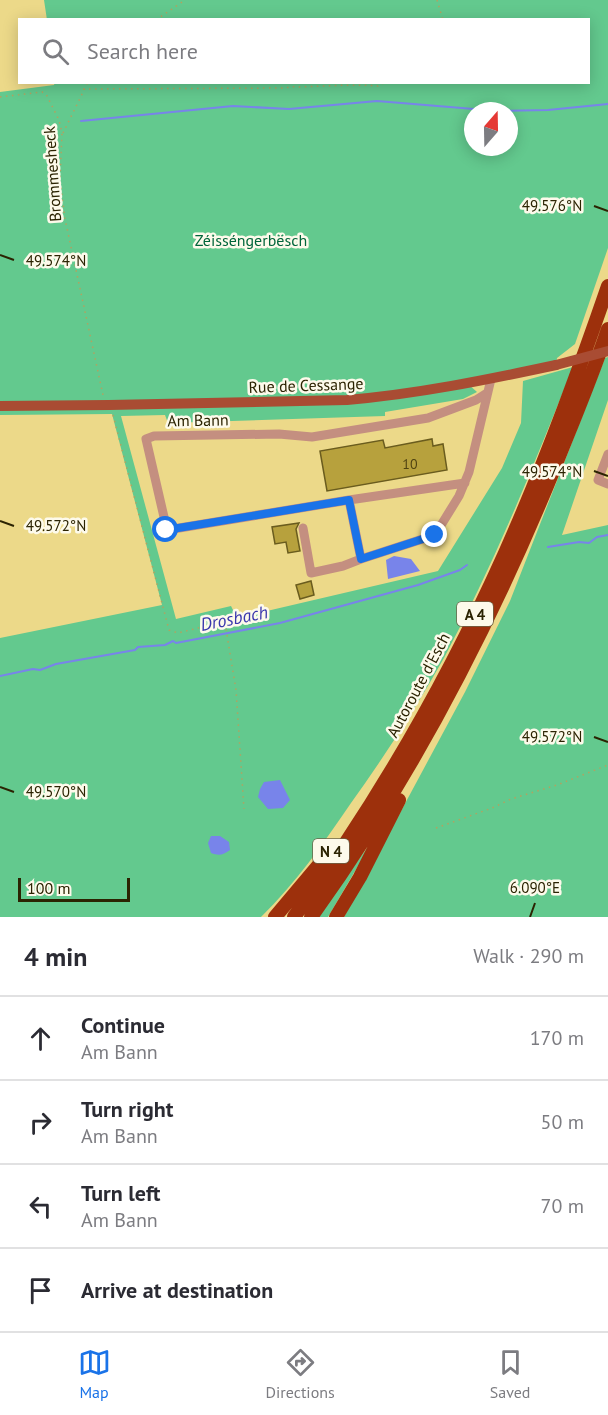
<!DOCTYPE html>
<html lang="en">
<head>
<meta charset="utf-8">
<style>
  :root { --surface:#fff; --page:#f2f2f3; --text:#2b2b33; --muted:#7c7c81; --line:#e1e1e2; --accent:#1a73e8 }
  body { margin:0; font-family:"PT Sans",sans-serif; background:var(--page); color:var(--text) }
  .compass { position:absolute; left:464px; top:102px; width:54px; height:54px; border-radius:50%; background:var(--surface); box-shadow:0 3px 15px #0003; rotate:20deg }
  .scale { position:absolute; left:18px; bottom:15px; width:112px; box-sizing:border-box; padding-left:6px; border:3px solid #2b2302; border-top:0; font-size:16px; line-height:21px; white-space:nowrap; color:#2b2302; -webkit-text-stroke:4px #fdfaeb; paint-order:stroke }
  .stop { position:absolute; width:18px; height:18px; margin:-14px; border:4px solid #1a73e8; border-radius:50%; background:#fff }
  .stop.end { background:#1a73e8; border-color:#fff; box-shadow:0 2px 6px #0008 }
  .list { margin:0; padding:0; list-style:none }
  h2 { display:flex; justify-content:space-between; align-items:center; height:78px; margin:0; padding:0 24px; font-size:26px }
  h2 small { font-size:20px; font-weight:400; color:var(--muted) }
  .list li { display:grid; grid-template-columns:39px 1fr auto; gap:18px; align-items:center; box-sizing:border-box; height:84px; padding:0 24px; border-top:2px solid var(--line) }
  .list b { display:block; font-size:22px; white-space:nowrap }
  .list p { margin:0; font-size:20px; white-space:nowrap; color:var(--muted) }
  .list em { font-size:20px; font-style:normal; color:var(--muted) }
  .icon { flex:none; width:33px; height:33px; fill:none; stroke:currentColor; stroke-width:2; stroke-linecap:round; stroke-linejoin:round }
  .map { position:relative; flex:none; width:608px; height:917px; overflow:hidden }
  .search { position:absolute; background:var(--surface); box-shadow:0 3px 15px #0003; left:18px; right:18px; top:18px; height:66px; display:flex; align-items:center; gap:15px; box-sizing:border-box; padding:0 21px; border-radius:0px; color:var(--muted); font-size:22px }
  .sheet { height:414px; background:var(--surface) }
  nav { display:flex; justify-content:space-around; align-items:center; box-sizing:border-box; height:84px; border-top:2px solid var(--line); background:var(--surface); font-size:16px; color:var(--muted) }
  nav a { display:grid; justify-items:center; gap:3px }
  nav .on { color:var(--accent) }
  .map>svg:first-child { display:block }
  .green { fill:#63c98e; fill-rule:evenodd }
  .water { fill:#7884ea }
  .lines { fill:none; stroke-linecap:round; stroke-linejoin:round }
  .stream { stroke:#7884ea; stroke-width:2 }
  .building { fill:#b7a13d; stroke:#6a5c1e; stroke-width:1.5 }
  .path { stroke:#b2a260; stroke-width:1.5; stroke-dasharray:1.5 4.5; stroke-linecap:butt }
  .minor { stroke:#c48f80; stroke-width:9 }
  .major { stroke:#a94c33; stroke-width:10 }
  .highway { stroke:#9d300c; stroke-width:14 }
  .major-bridge { stroke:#a94c33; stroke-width:10 }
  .route { stroke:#1a73e8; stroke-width:8 }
  .ticks { fill:none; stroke:#2b2302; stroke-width:2 }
  .labels { text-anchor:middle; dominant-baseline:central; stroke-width:5; stroke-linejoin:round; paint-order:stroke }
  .number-label { font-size:14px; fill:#4e4211 }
  .shield { fill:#fdfaeb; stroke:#6a6448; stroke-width:1.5 }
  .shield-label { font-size:15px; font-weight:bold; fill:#2b2302 }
  .street-label { font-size:16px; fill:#2b2302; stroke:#fdfaeb }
  .park-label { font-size:16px; fill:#00653a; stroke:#fdfaeb }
  .water-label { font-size:18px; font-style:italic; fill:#3a37ad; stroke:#fdfaeb }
  .ticks-label { font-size:15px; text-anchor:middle; fill:#2b2302; stroke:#fdfaeb; stroke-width:5; stroke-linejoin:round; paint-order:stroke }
</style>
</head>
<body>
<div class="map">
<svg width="608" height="917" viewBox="0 0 608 917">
  <rect width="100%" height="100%" fill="#ecd989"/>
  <!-- green -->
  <path class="green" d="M44,0H608V248L575,344L557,358L556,365L468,384L477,392L463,399L385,412V416L168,423L165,415L121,416L176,619L231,606L237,618L438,571L502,468L521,423L523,381L573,367C534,465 494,564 444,658C416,708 384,757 351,803C323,844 296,883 261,917H0V638L162,605L112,414L0,415V92L54,85L55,82H588V20H47ZM473,111H509V147H473Z
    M608,357V400L562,535L608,525V917H344L465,692L510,601L605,358Z
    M375,837L328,917H317Z"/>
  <!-- water -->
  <path class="water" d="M394,556L411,559L420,571L388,579L386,560Z
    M280,780L290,800L283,808L268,809L258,797L260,789L264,782Z
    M211,836H220L229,842L230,850C223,855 219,856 211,853L208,843Z"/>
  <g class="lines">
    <!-- stream -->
    <path class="stream" d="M500,111L548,110L608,104
      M81,121L233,106L289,109L377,101L498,111
      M548,547L579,542L589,543L597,537L608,535
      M0,676L33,669L40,670L56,664L135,650L138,647L165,645L173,641L176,643L280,623L418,585L460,570L467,565"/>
  </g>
  <!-- building -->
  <path class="building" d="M432,439L433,446L443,444L447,470L327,491L320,451L383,440L385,448Z
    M299,523L296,529L300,551L288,553L286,542L275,544L272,527Z
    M311,581L314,595L300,599L296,585Z"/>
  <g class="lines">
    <!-- path -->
    <path class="path" d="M437,0L443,20
      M156,20L185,0
      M83,89L286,88C291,86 294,87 300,87C326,86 352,84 378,86L386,82
      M0,97L42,92L46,94L59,120L62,133L60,180L65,219L103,395
      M63,133L88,82
      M113,415L169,630L178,633L214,624L226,629L236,690L244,809
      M436,828L492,808L511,799L557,785L608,765"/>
    <!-- minor -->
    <path class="minor" d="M487,393L476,400L428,418L312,437L279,434L154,436L146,439L167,530L349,500L361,559L435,535L459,496L469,472L491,379
      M608,454L598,480L608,484
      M349,500L465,483
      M303,528L311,573L343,566L361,559"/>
    <!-- major -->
    <path class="major" d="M0,406L109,405L347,400C417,394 486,380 556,365"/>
    <!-- highway -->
    <path class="highway" d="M275,917L328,854
      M294,917C376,805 448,680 505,553C544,466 577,376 608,286
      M311,917C412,777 491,624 556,464C574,419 593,374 608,329
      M336,917L360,877L399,800"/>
    <!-- major-bridge -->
    <path class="major-bridge" d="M556,365L608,351"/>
  </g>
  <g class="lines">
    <!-- route -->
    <path class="route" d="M166,530L349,500L361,559L435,535"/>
  </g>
  <!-- ticks -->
  <path class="ticks" d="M594,206L608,211M0,255L14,260M594,471L608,476M0,521L14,526M594,737L608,742M0,787L14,792M530,917L535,903"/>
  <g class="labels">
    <!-- number labels -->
    <g class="number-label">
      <text x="410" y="464">10</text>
    </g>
    <!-- shield labels -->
    <g class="shield">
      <rect x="457" y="602" width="36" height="24" rx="4.5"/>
      <rect x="313" y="839" width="36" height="24" rx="4.5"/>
    </g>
    <g class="shield-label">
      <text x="475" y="614">A 4</text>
      <text x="331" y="851">N 4</text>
    </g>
    <!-- street labels -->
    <g class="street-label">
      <text transform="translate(52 174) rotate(-94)">Brommesheck</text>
      <text transform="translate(306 385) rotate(-2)">Rue de Cessange</text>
      <text transform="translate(198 420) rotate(-1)">Am Bann</text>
      <text transform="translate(418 685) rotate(-62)">Autoroute d'Esch</text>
    </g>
    <!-- park labels -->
    <g class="park-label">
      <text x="251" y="240">Zéisséngerbësch</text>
    </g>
    <!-- water labels -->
    <g class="water-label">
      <text transform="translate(234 618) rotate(-11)">Drosbach</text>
    </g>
  </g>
  <g class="ticks-label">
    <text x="552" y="211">49.576°N</text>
    <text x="56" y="266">49.574°N</text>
    <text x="552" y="477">49.574°N</text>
    <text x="56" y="531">49.572°N</text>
    <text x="552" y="742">49.572°N</text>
    <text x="56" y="797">49.570°N</text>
    <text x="535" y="893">6.090°E</text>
  </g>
</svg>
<svg class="compass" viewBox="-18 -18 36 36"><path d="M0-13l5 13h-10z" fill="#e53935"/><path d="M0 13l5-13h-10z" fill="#7c7c81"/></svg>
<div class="scale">100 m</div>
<div class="stop" style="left:166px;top:530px"></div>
<div class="stop end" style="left:435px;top:535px"></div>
<div class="search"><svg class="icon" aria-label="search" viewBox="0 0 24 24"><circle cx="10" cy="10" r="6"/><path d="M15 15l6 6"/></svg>Search here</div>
</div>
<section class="sheet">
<h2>4 min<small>Walk · 290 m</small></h2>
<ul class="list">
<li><svg class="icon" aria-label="ahead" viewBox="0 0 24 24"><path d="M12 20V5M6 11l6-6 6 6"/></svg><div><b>Continue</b><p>Am Bann</p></div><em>170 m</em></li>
<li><svg class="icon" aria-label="right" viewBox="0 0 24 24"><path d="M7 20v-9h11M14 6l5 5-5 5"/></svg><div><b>Turn right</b><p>Am Bann</p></div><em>50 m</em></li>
<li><svg class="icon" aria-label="left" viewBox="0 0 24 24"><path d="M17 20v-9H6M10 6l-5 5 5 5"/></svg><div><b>Turn left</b><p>Am Bann</p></div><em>70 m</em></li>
<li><svg class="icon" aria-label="arrive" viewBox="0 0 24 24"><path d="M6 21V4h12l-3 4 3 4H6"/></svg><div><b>Arrive at destination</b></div></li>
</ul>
</section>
<nav>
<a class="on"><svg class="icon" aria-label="map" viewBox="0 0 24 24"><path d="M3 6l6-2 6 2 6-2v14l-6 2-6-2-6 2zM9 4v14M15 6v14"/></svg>Map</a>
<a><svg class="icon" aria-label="directions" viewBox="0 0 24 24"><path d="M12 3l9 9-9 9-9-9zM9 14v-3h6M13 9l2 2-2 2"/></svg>Directions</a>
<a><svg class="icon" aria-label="saved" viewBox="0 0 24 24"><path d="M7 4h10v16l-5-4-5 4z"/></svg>Saved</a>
</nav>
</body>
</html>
